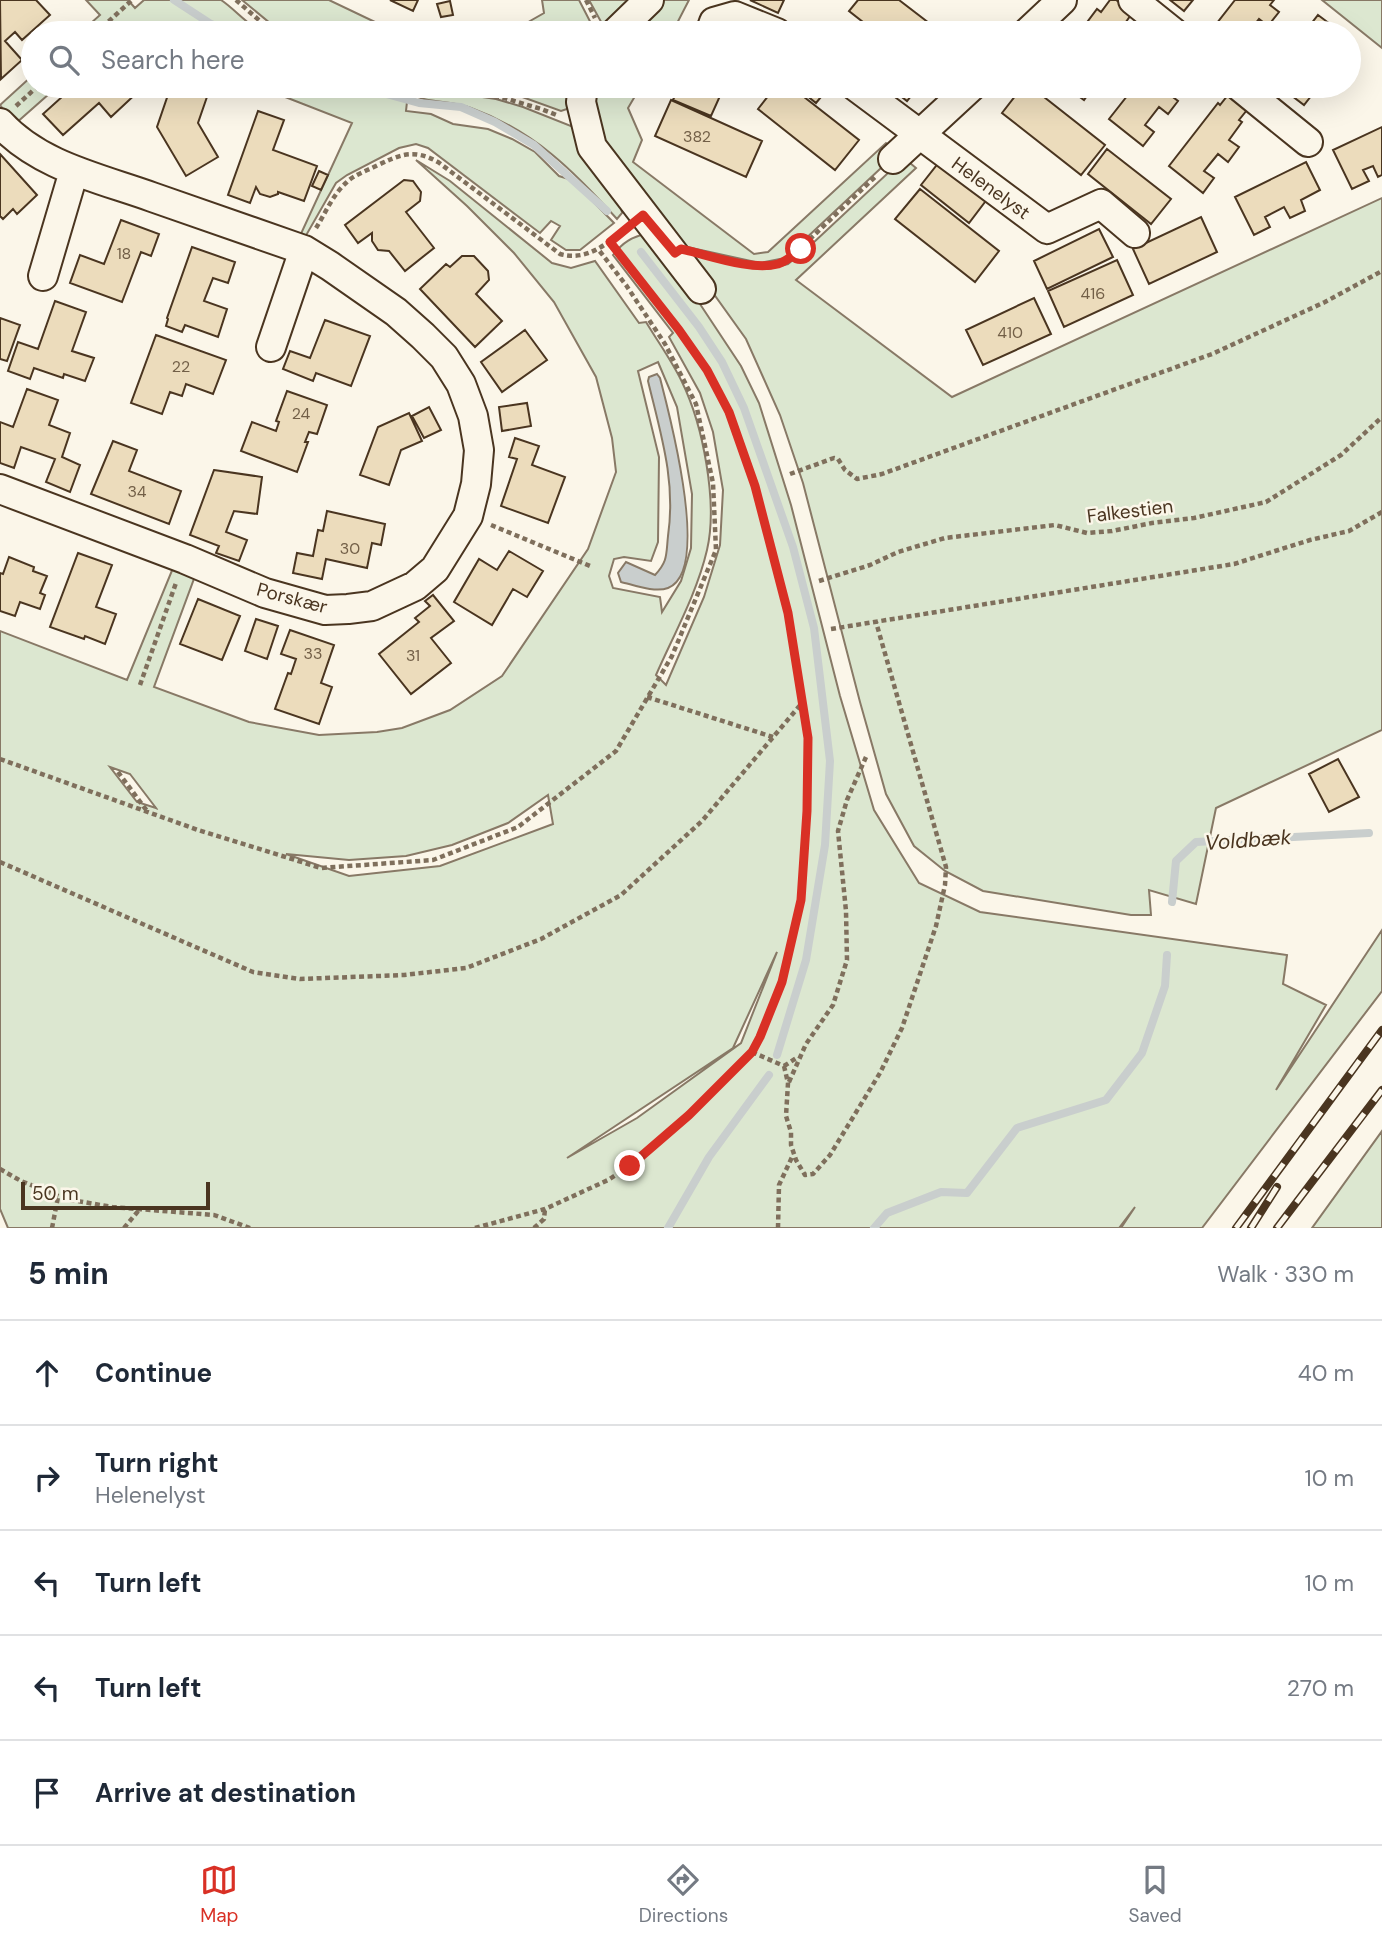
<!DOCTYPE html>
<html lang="en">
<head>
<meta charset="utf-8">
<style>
  :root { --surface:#fff; --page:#f2f2f3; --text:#1f2937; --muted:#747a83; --line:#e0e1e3; --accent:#d93025 }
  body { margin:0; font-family:"DM Sans",sans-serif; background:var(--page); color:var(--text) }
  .scale { position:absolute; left:21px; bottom:18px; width:189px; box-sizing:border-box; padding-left:7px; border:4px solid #4a3520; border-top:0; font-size:19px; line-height:24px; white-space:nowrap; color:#4a3520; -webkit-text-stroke:5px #fbf6e9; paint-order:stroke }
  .stop { position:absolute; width:21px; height:21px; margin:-16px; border:5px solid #d93025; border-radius:50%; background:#fff }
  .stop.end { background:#d93025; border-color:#fff; box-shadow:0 2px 7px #0008 }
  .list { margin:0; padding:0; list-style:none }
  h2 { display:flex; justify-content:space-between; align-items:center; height:91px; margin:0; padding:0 28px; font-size:30px }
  h2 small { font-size:23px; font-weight:400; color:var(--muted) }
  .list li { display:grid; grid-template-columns:46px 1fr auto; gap:21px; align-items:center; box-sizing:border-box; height:105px; padding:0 28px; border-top:2px solid var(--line) }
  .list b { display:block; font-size:26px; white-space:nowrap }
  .list p { margin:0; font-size:23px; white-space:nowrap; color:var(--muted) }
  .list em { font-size:23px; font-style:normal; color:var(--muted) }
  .icon { flex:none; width:38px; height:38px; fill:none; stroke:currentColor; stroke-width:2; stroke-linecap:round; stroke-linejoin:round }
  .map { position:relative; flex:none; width:1382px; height:1228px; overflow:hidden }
  .search { position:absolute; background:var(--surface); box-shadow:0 7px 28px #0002; left:21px; right:21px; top:21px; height:77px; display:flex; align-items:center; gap:18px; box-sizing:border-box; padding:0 24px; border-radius:38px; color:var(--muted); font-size:26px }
  .sheet { height:616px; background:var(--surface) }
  nav { display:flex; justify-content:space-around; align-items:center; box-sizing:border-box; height:98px; border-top:2px solid var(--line); background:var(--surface); font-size:19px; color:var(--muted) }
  nav a { display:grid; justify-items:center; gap:4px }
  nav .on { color:var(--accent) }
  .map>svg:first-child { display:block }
  .green { fill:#dce7d0; stroke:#887966; stroke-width:2; fill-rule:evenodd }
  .water { fill:#c9cecd; stroke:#887966; stroke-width:2 }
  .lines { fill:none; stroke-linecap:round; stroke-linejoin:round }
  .stream { stroke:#c9cecd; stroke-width:8 }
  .building { fill:#ecdcbc; stroke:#4a3520; stroke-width:2 }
  .minor-casing { stroke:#4a3520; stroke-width:32 }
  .path { stroke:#7f6f5c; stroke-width:4.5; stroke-dasharray:5 3.5; stroke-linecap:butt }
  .minor { stroke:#fbf6e9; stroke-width:28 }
  .rail-casing { stroke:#4a3520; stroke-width:8 }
  .rail { stroke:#fbf6e9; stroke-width:5; stroke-dasharray:16; stroke-linecap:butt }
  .route { stroke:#d93025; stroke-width:9 }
  .labels { text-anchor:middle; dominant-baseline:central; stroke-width:5; stroke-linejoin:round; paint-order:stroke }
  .number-label { font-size:16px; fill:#725f47 }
  .street-label { font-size:19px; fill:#4a3520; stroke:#fbf6e9 }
  .water-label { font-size:21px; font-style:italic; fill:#4a3520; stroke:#fbf6e9 }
</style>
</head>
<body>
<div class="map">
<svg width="1382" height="1228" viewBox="0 0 1382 1228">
  <rect width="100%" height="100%" fill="#fbf6e9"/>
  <!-- green -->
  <path class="green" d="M86,0H128L135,8L144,0H221C236,10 247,25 264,33H80L100,15Z
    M242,0H329L398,33H293L276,28Z
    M542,0H579L596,33H509L544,13Z
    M589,0H637L605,29Z
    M661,0H689L672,33H629Z
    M1322,0H1382V48Z
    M33,75V86H58L15,124L0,105Z
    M257,86H407L496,99L523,107L576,128L621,206L622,213L617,219C573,170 534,131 471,108C451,100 427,104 408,93L406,111L431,114L453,124L488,129L512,139L535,152L559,176L572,180L614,223L580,250H566L551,240L560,226L551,221L540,233L428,148L416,144L399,148L347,175L336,183L304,239L299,238L352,123Z
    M457,86H573V107L561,111L514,94Z
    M595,86H641L628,108L642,140L633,162L754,254L768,252L886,143L897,153L785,258L760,263L678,245L598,136L593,115Z
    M904,158L916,168L796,280L952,397L1382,198V730L1216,808L1196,904L1149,890L1151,915H1131L983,891L945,871L914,846L886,794L860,702L803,483L780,415L746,339L683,251L751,268L768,269L788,264L812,244Z
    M416,160L450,181L552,263L571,268L595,261L639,323L646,322C658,342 672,361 682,382C703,425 718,503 707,550C697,593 674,634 656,675L666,685L704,597L720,545L723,490L713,432L700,393L669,337L673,333L613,255C623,242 632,237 648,233L696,298L741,366L759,403L791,505L840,696L874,810L919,883L980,912L1287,955L1283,984L1326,1005L1276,1090L1382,930V991L1202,1228H1121L1135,1207L1119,1228H8L0,1209V631L127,680L173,568L195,576L154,687L249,722L319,735L377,732L402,728L450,710L502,676L588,549L616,472L612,438L596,377L554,302L514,253L467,206ZM658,362L677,407L692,494L691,548L681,581L662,612L660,597L613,588L609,576L614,559L624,557L651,561L658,542L659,457L638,371ZM110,767L130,774L156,808L137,802ZM548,795L553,824L440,866L349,876L286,854L349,860L406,856L452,845L508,823ZM777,952L741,1043L637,1118L567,1158L733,1048Z
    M1382,1131V1228H1312Z"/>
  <!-- water -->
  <path class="water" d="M657,374L660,378C669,413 712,571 668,588C655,593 634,585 621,582L618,573L626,562L655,575C668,561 666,555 668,536C676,481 661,435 648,381L649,377Z"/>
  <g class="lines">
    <!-- stream -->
    <path class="stream" d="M174,0L211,24L232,33
      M357,86L419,103L461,107L495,122L534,145L607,211
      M641,252L699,327L722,362L744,408L793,547L814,628L830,761L825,845L806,960L777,1055
      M1172,902L1176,861L1196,842L1369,833
      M668,1228L709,1157L769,1075
      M874,1228L887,1213L941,1192L967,1193L1017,1128L1106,1100L1142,1053L1165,986L1167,955"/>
  </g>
  <!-- building -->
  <path class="building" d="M0,0H36L50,15L22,40L15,32L5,41L22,60L1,79Z
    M390,0H418L413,11Z
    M750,0H784L778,13Z
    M858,0H899L942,33H877L849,11Z
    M1110,0H1116L1133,12L1118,33H1079L1097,9L1101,12Z
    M1170,0H1193L1184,11Z
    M1235,0H1274L1270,5L1279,12L1268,26L1259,19L1248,33H1212L1210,32Z
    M450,1L453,15L441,17L437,4Z
    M1318,15L1342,33H1304Z
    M74,86H138L141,89L111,117L99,103L63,135L43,114Z
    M171,86H183L208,94L198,123L218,157L186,176L157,127Z
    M679,86H721L724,87L711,116L673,100Z
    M776,86H790L859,140L835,170L758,109Z
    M795,86H830L816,103Z
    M888,86H919L907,101Z
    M1023,86H1030L1105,145L1081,175L1002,113Z
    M1065,86H1094L1084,100Z
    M1135,86H1175L1169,94L1178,101L1168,114L1159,107L1145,125L1154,132L1143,146L1109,119Z
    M1279,86H1309L1315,91L1304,105Z
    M1232,90L1251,105L1239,120L1242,122L1229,140L1239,147L1228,162L1218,154L1204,171L1214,178L1203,193L1169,166L1218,103L1220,105Z
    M671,100L762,141L746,177L655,136Z
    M258,111L284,120L273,150L317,166L304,201L278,192V194L270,197L260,194L256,187L250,203L228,195Z
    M1382,127V175L1378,177L1373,166L1363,170L1369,181L1352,189L1333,150Z
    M1107,149L1171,199L1151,224L1088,174Z
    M0,154L37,195L17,214L13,209L3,219L0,216Z
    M940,161L988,198L969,223L921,185Z
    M1306,162L1320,190L1301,200L1305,211L1290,218L1284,207L1265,217L1270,227L1254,235L1235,197Z
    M319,171L328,175L321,190L312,186Z
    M404,180L413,181L421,192L420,201L406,212L434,248L405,271L389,251L378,250L372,241V233L358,243L345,225Z
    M920,189L999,251L975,282L895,219Z
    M1201,217L1217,252L1149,284L1133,249Z
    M121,220L159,234L151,256L141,252L122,302L70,283L80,255L104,264Z
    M1099,229L1113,257L1047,289L1034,261Z
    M192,247L235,262L228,283L213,278L204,301L227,309L218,337L185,325L182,332L166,326L168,319L167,318Z
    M462,256H474L488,271L489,280L476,294L502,321L475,347L420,289L446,264L450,267Z
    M1117,260L1133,295L1064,327L1048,291Z
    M1034,298L1051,334L983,365L966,330Z
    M55,301L86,312L72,351L94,358L85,381L64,374L63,378L34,368L30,379L8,371L18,342L38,349Z
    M0,318L20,325L7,361L0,359Z
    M325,320L370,336L351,386L316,373L313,381L283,369L290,351L310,358Z
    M525,330L547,360L502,392L481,362Z
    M156,335L226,360L213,394L186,384L182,396L170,392L162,414L131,403Z
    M27,389L58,400L49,425L70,433L62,457L80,465L70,492L46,482L55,459L21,447L14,468L0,463V422L13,427Z
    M287,391L327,405L317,434L309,432L305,442H308L297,472L241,451L252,422L276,431L279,422L276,421Z
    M527,403L531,426L502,431L499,407Z
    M429,407L441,430L424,438L412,416Z
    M409,413L422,441L401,450L389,485L360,475L378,427Z
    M515,438L539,446L532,465L565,477L548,523L501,506L517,459L509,457Z
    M113,441L137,450L129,471L181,491L169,524L91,494Z
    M214,470L262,477L257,514L234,511L226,532L247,540L239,561L216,553L219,546L190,535Z
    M327,511L385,524L381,545L372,543L367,568L326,559L322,579L293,573L297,553L313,556L318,530L323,531Z
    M509,551L543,571L527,597L513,589L492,625L454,602L479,559L497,570Z
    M78,553L112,565L96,607L116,614L105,644L85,636L84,639L50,627Z
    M9,557L34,567L33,571L47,576L40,593L45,595L40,609L20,602L15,616L0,611V573L3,574Z
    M433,595L454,621L431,638L451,663L411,694L379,654L419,622L415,618L430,606L425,601Z
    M198,599L240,616L222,660L180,644Z
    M256,619L278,626L267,659L245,651Z
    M290,630L334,645L321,683L332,687L319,724L275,709L288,673L291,674L296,659L281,654Z
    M1338,759L1359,797L1329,812L1309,774Z"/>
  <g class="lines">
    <!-- minor casing -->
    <g class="minor-casing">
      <path id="minor" d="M1133,0L1174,33
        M615,33L649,0
        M710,33L714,22L735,16L777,33
        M1027,33L1062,0
        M583,86L581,102L592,147L701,289
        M855,86L1047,229L1101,204L1135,233
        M1239,86L1308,142
        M0,123C39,166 99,178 152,197C202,214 253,232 304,250L330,266L396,312L423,336L444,357L461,384L473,416L479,450L476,484L468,516L435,569L415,586L372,606L348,609L325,610L265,593L185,559L0,489
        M893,159L972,86
        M43,276L74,171
        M271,347L304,250"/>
    </g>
    <!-- path -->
    <path class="path" d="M236,0L268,28L278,33
      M586,0L595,18
      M96,33L132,0
      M427,86L501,97L541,109L559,116
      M16,106L38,86
      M316,228C325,214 333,194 347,182C354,175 366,171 376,166C399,155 413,148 438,162L560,254C586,261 604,246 624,230
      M709,255C735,261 761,271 788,260L875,177
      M790,474L834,458L838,459L845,470L857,479L882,474L1212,354L1325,302L1382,271
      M491,525L590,566
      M819,581L870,565L898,552L945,538L1055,525L1087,533L1112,531L1152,523L1194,518L1266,502L1341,455L1382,417
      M831,629L1234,564L1310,540L1349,531L1382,512
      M140,685L176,583
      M647,697L773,737
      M0,759L198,830L321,868L433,860L518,827L616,751L672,656L716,550L713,483L696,404L665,344L626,285L598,249
      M118,772L147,811
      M0,862L253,972L300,979L404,975L466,968L541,939L621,895L702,821L802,703
      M752,1052L784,1066
      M784,1066L788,1083L786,1116L791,1132V1145L796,1160L805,1175L813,1174L830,1155L880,1073L902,1028L936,926L945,885L946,867L876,622
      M784,1066L798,1057
      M789,1082L806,1044L833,1005L847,960L846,911L838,831L847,800L866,757
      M0,1169L21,1181L66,1199L112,1207L214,1215L250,1228
      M52,1228L58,1197
      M124,1228L139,1210
      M475,1228L545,1209L608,1180L630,1166L689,1115L752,1052L760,1036L783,982L801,900L807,812L808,738L788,613L755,486L729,412L707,370L679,330L610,242
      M534,1228L544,1219L545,1209
      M778,1228L779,1185L793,1155"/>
    <!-- minor -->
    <use href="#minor" class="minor"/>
    <!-- rail casing -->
    <g class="rail-casing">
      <path id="rail" d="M1236,1228L1382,1030
        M1251,1228L1277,1187
        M1277,1228L1382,1090"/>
    </g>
    <!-- rail -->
    <use href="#rail" class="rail"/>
  </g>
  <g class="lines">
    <!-- route -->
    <path class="route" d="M630,1166L689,1115L752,1052L760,1037L782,982L801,900L807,811L808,738L788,613L755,486L729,412L707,370L679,330L610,242L643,215L675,253L681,249C709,255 750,271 778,264C787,261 794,255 801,249"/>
  </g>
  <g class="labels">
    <!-- number labels -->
    <g class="number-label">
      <text x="697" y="136">382</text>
      <text x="124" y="253">18</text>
      <text x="1093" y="293">416</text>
      <text x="1010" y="332">410</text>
      <text x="181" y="366">22</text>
      <text x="301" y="413">24</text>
      <text x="137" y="491">34</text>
      <text x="350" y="548">30</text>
      <text x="313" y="653">33</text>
      <text x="413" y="655">31</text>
    </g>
    <!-- street labels -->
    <g class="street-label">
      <text transform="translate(991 188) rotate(36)">Helenelyst</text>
      <text transform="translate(1130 511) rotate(-7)">Falkestien</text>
      <text transform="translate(292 598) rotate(15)">Porskær</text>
    </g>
    <!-- water labels -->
    <g class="water-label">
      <text transform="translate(1248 840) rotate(-4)">Voldbæk</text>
    </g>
  </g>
</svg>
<div class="scale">50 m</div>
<div class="stop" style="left:801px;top:249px"></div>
<div class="stop end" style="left:630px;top:1166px"></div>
<div class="search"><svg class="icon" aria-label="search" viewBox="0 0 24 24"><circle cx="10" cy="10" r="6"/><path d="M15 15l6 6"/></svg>Search here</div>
</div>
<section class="sheet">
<h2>5 min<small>Walk · 330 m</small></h2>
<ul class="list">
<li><svg class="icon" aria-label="ahead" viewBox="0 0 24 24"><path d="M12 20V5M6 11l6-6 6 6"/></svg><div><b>Continue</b></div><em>40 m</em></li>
<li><svg class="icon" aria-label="right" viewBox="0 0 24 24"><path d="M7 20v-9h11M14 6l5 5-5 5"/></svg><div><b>Turn right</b><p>Helenelyst</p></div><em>10 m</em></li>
<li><svg class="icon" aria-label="left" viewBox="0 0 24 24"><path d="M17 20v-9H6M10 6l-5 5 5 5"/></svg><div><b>Turn left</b></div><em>10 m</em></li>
<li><svg class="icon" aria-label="left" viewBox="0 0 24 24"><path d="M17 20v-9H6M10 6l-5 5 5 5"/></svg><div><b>Turn left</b></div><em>270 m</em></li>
<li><svg class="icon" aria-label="arrive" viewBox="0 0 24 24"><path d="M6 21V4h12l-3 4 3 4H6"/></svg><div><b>Arrive at destination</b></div></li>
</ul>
</section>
<nav>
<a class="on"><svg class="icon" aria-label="map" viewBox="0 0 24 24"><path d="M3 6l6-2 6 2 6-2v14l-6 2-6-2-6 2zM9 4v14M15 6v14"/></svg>Map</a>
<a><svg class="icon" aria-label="directions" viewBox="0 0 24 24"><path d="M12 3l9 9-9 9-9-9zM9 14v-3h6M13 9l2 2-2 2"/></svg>Directions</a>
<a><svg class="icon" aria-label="saved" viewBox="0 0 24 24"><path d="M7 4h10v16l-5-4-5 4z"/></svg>Saved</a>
</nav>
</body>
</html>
